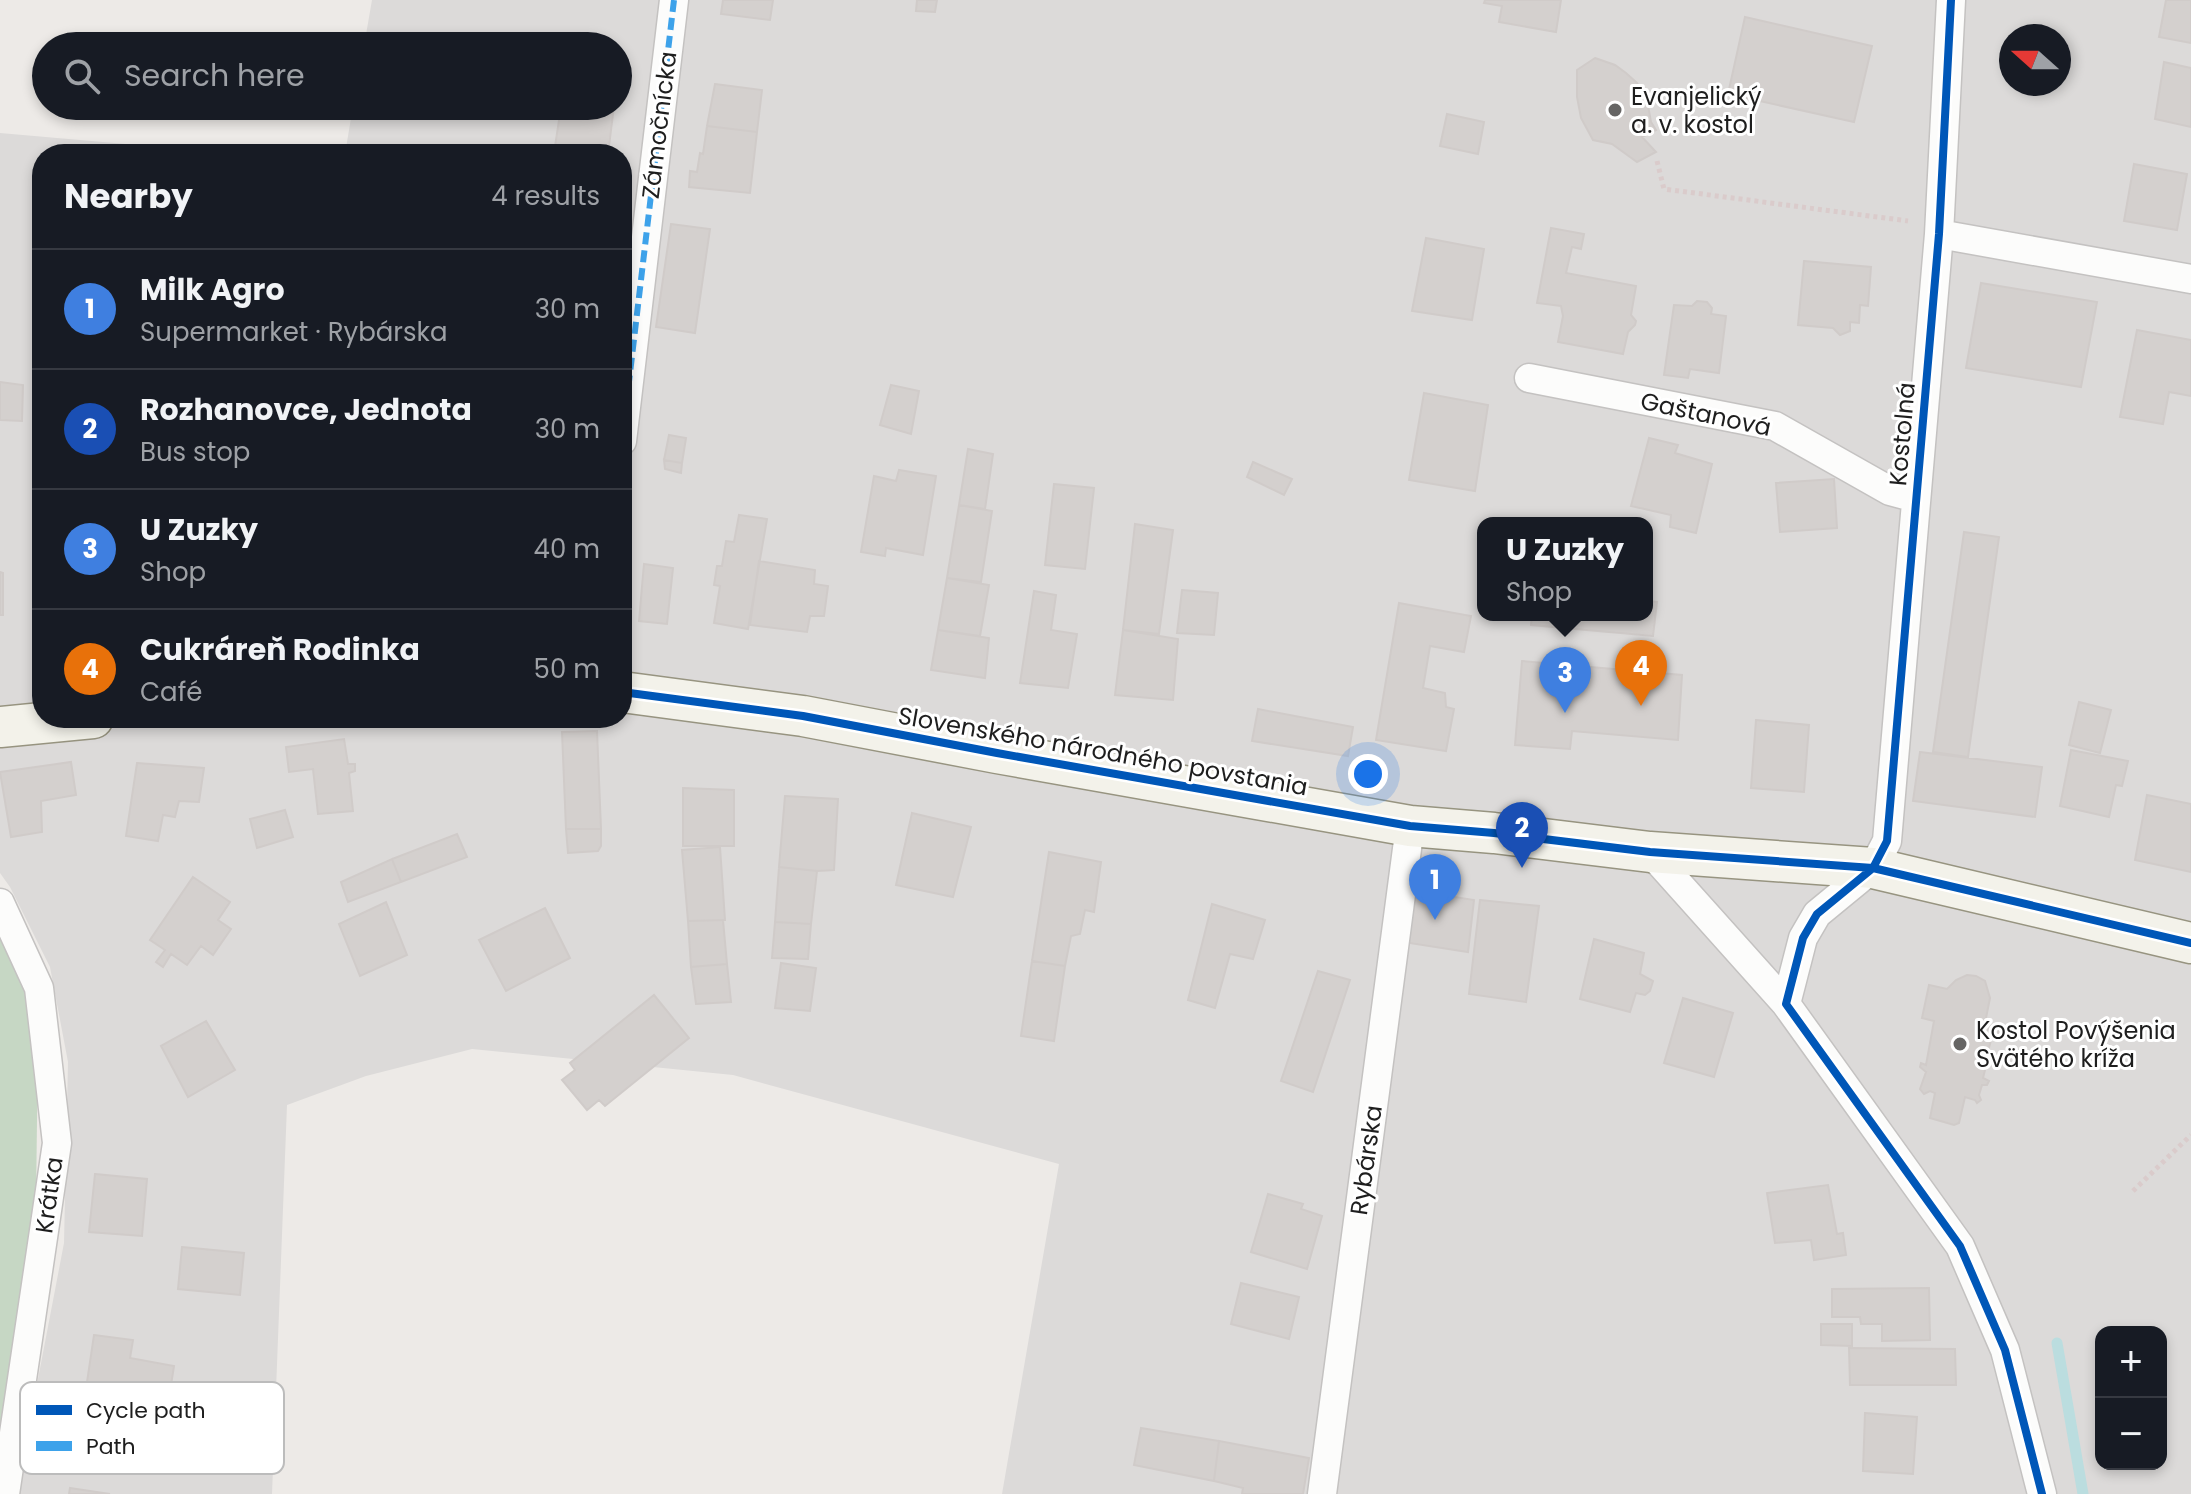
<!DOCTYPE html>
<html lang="en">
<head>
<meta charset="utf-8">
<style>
  :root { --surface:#171b24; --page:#20242c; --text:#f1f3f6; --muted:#9ea1a6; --line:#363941; --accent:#db2777 }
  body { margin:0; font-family:Poppins,sans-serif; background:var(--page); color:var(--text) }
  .controls { position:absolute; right:24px; bottom:24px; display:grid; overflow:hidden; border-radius:16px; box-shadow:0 4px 12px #0003 }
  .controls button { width:72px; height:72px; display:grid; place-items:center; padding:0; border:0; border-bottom:2px solid var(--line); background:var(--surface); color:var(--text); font:40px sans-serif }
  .compass { position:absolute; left:1999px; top:24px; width:72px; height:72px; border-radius:50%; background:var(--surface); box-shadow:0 4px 12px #0003; rotate:291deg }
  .you { position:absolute; left:1368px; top:774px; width:28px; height:28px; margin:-20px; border:6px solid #fff; border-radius:50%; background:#1a73e8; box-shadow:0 0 0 12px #1a73e833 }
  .badge { display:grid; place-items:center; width:52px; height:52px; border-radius:50%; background:var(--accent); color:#fff; font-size:26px; font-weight:700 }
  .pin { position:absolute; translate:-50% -66px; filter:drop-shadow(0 2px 4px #0008) }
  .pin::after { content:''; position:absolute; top:42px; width:28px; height:24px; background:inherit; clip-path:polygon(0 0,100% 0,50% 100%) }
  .popup { position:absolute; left:1477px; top:517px; width:176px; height:104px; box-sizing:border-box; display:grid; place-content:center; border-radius:16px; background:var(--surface); filter:drop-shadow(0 2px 6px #0005); font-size:26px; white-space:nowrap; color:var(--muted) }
  .popup b { font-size:30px; color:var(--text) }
  .popup::after { content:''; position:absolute; left:50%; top:100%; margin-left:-16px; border:16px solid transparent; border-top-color:var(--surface) }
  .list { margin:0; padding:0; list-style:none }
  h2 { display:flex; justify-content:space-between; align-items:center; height:104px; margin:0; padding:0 32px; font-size:34px }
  h2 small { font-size:26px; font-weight:400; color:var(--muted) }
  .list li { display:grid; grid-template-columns:52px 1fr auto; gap:24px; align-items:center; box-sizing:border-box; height:120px; padding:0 32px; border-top:2px solid var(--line) }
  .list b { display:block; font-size:30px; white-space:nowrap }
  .list p { margin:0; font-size:26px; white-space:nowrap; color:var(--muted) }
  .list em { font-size:26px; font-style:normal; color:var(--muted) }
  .icon { flex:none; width:44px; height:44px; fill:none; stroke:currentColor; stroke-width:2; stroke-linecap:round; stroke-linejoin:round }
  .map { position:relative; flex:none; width:2191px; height:1494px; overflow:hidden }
  .search { position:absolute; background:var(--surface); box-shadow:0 4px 12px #0003; left:32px; top:32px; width:600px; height:88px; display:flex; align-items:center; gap:20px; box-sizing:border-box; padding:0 28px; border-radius:44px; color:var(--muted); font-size:30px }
  .panel { position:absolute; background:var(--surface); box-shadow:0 4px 12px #0003; left:32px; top:144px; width:600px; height:584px; border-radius:32px }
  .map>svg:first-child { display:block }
  .residential { fill:#dcdad9; fill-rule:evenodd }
  .cemetery { fill:#c6d7c4 }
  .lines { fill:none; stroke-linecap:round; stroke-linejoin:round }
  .stream { stroke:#bbdddf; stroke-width:11 }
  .building { fill:#d4d0ce; stroke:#d0cbc9; stroke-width:2 }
  .street-casing { stroke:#c4c2c1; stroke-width:31 }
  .secondary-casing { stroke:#979480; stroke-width:43 }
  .path { stroke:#dacbcb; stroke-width:5; stroke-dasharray:4 4; stroke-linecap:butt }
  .street { stroke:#fcfcfb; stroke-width:28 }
  .secondary { stroke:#f3f2ea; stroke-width:40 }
  .quiet { stroke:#3da2ea; stroke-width:6; stroke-dasharray:12 6; stroke-linecap:butt }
  .cycleway-casing { stroke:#fff; stroke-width:13 }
  .cycleway { stroke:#0057b8; stroke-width:8 }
  .poi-dot { fill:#666564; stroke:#fff; stroke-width:3 }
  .labels { text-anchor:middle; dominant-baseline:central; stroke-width:6; stroke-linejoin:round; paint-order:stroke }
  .poi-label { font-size:24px; fill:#1e1e1e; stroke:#fff; text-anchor:start }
  .street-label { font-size:24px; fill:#1e1e1e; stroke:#fff }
  .key { fill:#fff; stroke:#bcbcbc; stroke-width:2 }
  .key-label { font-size:22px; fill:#1e1e1e }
</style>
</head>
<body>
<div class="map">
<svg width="2191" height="1494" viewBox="0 0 2191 1494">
  <rect width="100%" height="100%" fill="#edeae7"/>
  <!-- residential -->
  <path class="residential" d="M372,0H2191V1494H1002L1059,1164L733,1075L472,1049L366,1076L287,1105L272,1494H16L64,1243L68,1062L50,967L10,887L0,873V133L240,154H42V718H622V154H345L353,106H618V46H364ZM2011,36H2059V84H2011ZM1483,523H1647V615H1483ZM2101,1332H2161V1464H2101Z"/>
  <!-- cemetery -->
  <path class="cemetery" d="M0,893L38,1038L35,1284L0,1478Z"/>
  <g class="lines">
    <!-- stream -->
    <path class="stream" d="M2057,1343L2083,1494"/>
  </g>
  <!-- building -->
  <path class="building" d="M723,0H773L770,20L721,14Z
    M917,0H937L935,12L916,11Z
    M1485,0H1561L1556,32L1499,22L1502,6L1484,3Z
    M2166,0H2191V43L2159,37Z
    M1745,17L1872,46L1854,122L1728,94Z
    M1595,58L1615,65L1626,73L1637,83L1647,100L1651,122L1656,130L1642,137L1656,152L1637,162L1612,144L1593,140L1581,118L1577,97V70Z
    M2164,62L2191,68V127L2155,119Z
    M715,84L762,90L757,132L707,126Z
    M418,106H437V113L418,111Z
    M561,106H614L613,114Z
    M561,107L613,114L608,154L554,153Z
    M1447,114L1484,122L1478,154L1440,146Z
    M707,126L757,132L750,193L689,187L690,171L697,172L700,153L703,154Z
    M2134,164L2187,174L2177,230L2124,221Z
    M671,224L710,229L695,333L656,327Z
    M1551,228L1584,234L1581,249L1572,247L1566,273L1636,286L1631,315L1636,321L1635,325L1628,332L1623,354L1558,342L1563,316L1561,306L1537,303Z
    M1426,238L1484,249L1472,320L1412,311Z
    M1804,261L1871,267L1868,306L1860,305L1859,323L1850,322V331L1840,335L1833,328L1798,325Z
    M1981,283L2097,302L2081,387L1966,368Z
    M1697,301L1707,302L1712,308L1711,314L1726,316L1719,373L1690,369L1688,378L1664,375L1674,305L1692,306Z
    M2137,330L2191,340V396L2169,392L2163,424L2120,417Z
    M0,382L23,385L22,421L0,420Z
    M891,385L919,391L911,434L880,425Z
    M1424,393L1488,405L1475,491L1409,480Z
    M669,435L686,438L682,463L664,460Z
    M1649,438L1678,445L1675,453L1712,464L1696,533L1670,527L1671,515L1631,506Z
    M968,449L993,454L985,509L959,505Z
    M664,460L682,463L681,473L665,469Z
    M1253,462L1292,479L1284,495L1247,477Z
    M899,470L936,476L923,555L886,548L885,556L861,552L874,476L896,481Z
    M1834,479L1837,528L1780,532L1776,483Z
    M1054,484L1094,488L1085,569L1045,565Z
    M959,505L992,511L981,582L947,578Z
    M739,515L767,519L748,629L714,623L720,586L714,585L717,566H722L726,541L734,542Z
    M1135,524L1173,530L1159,634L1123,630Z
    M1964,532L1999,537L1968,757L1933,752Z
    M759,561L815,570L814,584L828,586L824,616H810L807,632L750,625Z
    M644,564L673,568L667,624L639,621Z
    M0,572L3,573V615H0Z
    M947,578L989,585L980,636L938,630Z
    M1182,590L1218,593L1214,635L1177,633Z
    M1034,591L1056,595L1051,630L1077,634L1068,688L1020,683Z
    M1647,601L1657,602L1653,636L1531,625L1532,615H1647Z
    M1399,603L1471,616L1464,652L1430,646L1423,688L1445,693L1446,707L1454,709L1446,751L1376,740Z
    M938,630L989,638L985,678L931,670Z
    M1123,630L1178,639L1173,700L1115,695Z
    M1522,661L1682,675L1678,740L1572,731L1570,749L1515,745Z
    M2079,702L2111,710L2100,753L2069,745Z
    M1258,709L1353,727L1348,756L1252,741Z
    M1756,720L1809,725L1804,792L1751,788Z
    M597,731L601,829H566L562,732Z
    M344,739L348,764H355V771L349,773L353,811L318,814L313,769L289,772L286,747Z
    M2071,750L2128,761L2122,786L2116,785L2109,817L2060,806Z
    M1920,752L2042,767L2035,817L1913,801Z
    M71,762L76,795L41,801L42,832L11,837L0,772Z
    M137,763L204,768L199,802L179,801L175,817L163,815L158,841L126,836Z
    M683,788L734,790V846H683Z
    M2147,795L2191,804V872L2135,860Z
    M785,796L838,799L834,870L817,871L779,867Z
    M285,810L293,837L257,848L250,819Z
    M912,813L971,827L953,897L896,885Z
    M566,829H601V846L598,851L568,853Z
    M457,834L467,857L401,882L392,859Z
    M720,847L725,920L688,921L682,850Z
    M1049,852L1101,862L1094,912L1085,910L1080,934L1071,936L1065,966L1032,961Z
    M392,859L401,882L348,902L341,882Z
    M779,867L817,871L811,924L775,922Z
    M193,877L230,902L218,920L231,929L213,955L201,946L187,965L171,954L163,967L156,962L165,950L150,940Z
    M1410,890L1474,900L1468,952L1403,942Z
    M1480,900L1539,906L1526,1002L1469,994Z
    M386,902L407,955L360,976L339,924Z
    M1212,904L1265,920L1253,959L1230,954L1215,1008L1188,1000Z
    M545,908L570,958L506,991L479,940Z
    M723,920L727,964L691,967L688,921Z
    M775,922L811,924L808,959L772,958Z
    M1594,939L1644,953L1640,974L1653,981L1650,991L1645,995L1636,993L1630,1012L1580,999Z
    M1032,961L1065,966L1054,1041L1021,1036Z
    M781,963L816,968L810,1011L775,1008Z
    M727,964L731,1002L696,1004L691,967Z
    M1318,971L1350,980L1313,1092L1281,1081Z
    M1967,975L1976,976L1985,981L1990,998L1985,1023L1999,1027V1034L1993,1033L1987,1055L1993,1056L1992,1062H1987L1983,1078L1989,1081L1987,1085H1982L1979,1095L1981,1100L1977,1103L1975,1100L1965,1097L1959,1123L1954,1125L1930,1118L1935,1093L1930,1091L1924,1094L1920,1089L1926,1072L1920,1067L1921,1063L1926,1065L1934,1021L1922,1018L1929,985L1947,989L1956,980Z
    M654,995L689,1038L605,1106L599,1100L587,1110L562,1080L575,1070L570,1063Z
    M1683,998L1733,1013L1714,1077L1664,1063Z
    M206,1021L235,1070L188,1097L161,1046Z
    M95,1174L147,1179L142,1236L89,1232Z
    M1828,1185L1837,1234L1843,1233L1846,1255L1814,1260L1811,1240L1775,1243L1767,1193Z
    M1268,1194L1303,1204L1301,1209L1322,1216L1307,1269L1251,1252Z
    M182,1247L244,1253L240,1295L178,1289Z
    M1241,1283L1299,1297L1289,1339L1231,1324Z
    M1929,1288L1930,1340L1882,1341V1324H1861L1860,1317H1832V1289Z
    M1821,1324H1852V1346L1821,1345Z
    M94,1335L133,1340L130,1358L174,1366L162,1442L74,1427L81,1388L86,1389Z
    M1849,1348L1955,1349L1956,1385H1850Z
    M1865,1413L1917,1417L1913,1474L1863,1471Z
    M1141,1428L1219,1441L1214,1481L1134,1465Z
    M1219,1441L1309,1458L1303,1494H1242L1243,1488L1214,1481Z
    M70,1488L110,1494H69Z"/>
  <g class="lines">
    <!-- street casing -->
    <g class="street-casing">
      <path id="street" d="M1951,0L1939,234L1887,841L1873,868L1817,914L1803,938L1786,1004L1960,1246L2005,1350L2042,1494
        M1939,234L2191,279
        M1529,378L1775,426L1890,491L1916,498
        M622,441L674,0
        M1650,852L1786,1004
        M0,903L39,988L57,1143L5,1494
        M1322,1494L1410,826"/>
    </g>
    <!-- secondary casing -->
    <g class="secondary-casing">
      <path id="secondary" d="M622,692L803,716L997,753L1410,826L1494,833L1650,852L1873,868L2191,943
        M0,727L93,718"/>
    </g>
    <!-- path -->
    <path class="path" d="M1657,161L1664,189L1908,221
      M2133,1191L2191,1135"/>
    <!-- street -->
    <use href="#street" class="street"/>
    <!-- secondary -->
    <use href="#secondary" class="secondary"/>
    <!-- quiet -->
    <path class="quiet" d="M622,441L674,0"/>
    <!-- cycleway casing -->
    <g class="cycleway-casing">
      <path id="cycleway" d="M1951,0L1939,234L1887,841L1873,868L1817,914L1803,938L1786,1004L1960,1246L2005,1350L2042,1494
        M622,692L803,716L997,753L1410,826L1494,833L1650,852L1873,868L2191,943"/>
    </g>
    <!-- cycleway -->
    <use href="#cycleway" class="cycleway"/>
  </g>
  <!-- markers -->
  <g class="poi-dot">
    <circle cx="1615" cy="110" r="8"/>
    <circle cx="1960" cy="1044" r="8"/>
  </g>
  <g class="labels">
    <!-- poi labels -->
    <g class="poi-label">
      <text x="1631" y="96">Evanjelický<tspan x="1631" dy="28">a. v. kostol</tspan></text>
      <text x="1976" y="1030">Kostol Povýšenia<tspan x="1976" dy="28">Svätého kríža</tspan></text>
    </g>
    <!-- street labels -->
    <g class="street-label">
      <text transform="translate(659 125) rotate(-83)">Zámočnícka</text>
      <text transform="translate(1706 414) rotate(12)">Gaštanová</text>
      <text transform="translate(1902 434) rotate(-85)">Kostolná</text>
      <text transform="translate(1103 751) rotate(10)">Slovenského národného povstania</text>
      <text transform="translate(1366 1160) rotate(-82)">Rybárska</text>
      <text transform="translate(49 1195) rotate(-82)">Krátka</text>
    </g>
  </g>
  <!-- legend -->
  <rect x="20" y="1382" width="264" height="92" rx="12" class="key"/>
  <rect x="36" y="1405" width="36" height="10" fill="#0057b8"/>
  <rect x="36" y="1441" width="36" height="10" fill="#3da2ea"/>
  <g class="key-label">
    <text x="86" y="1418">Cycle path</text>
    <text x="86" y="1454">Path</text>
  </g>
</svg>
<div class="controls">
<button>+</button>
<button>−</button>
</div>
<svg class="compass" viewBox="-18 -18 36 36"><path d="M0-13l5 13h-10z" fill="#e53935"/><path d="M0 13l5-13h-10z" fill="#9ea1a6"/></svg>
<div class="you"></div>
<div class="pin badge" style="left:1435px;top:920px;background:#3f7fe0">1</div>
<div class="pin badge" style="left:1522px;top:868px;background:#1a4fb4">2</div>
<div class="pin badge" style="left:1565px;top:713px;background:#3f7fe0">3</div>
<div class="popup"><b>U Zuzky</b>Shop</div>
<div class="pin badge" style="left:1641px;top:706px;background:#e8710a">4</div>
<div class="search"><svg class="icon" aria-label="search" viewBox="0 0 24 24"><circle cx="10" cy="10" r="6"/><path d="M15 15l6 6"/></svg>Search here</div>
<section class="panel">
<h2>Nearby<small>4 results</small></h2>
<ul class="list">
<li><span class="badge" style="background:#3f7fe0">1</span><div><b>Milk Agro</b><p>Supermarket · Rybárska</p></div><em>30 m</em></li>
<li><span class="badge" style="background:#1a4fb4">2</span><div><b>Rozhanovce, Jednota</b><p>Bus stop</p></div><em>30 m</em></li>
<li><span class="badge" style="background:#3f7fe0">3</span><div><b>U Zuzky</b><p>Shop</p></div><em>40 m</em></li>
<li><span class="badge" style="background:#e8710a">4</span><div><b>Cukráreň Rodinka</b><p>Café</p></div><em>50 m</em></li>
</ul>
</section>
</div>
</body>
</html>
